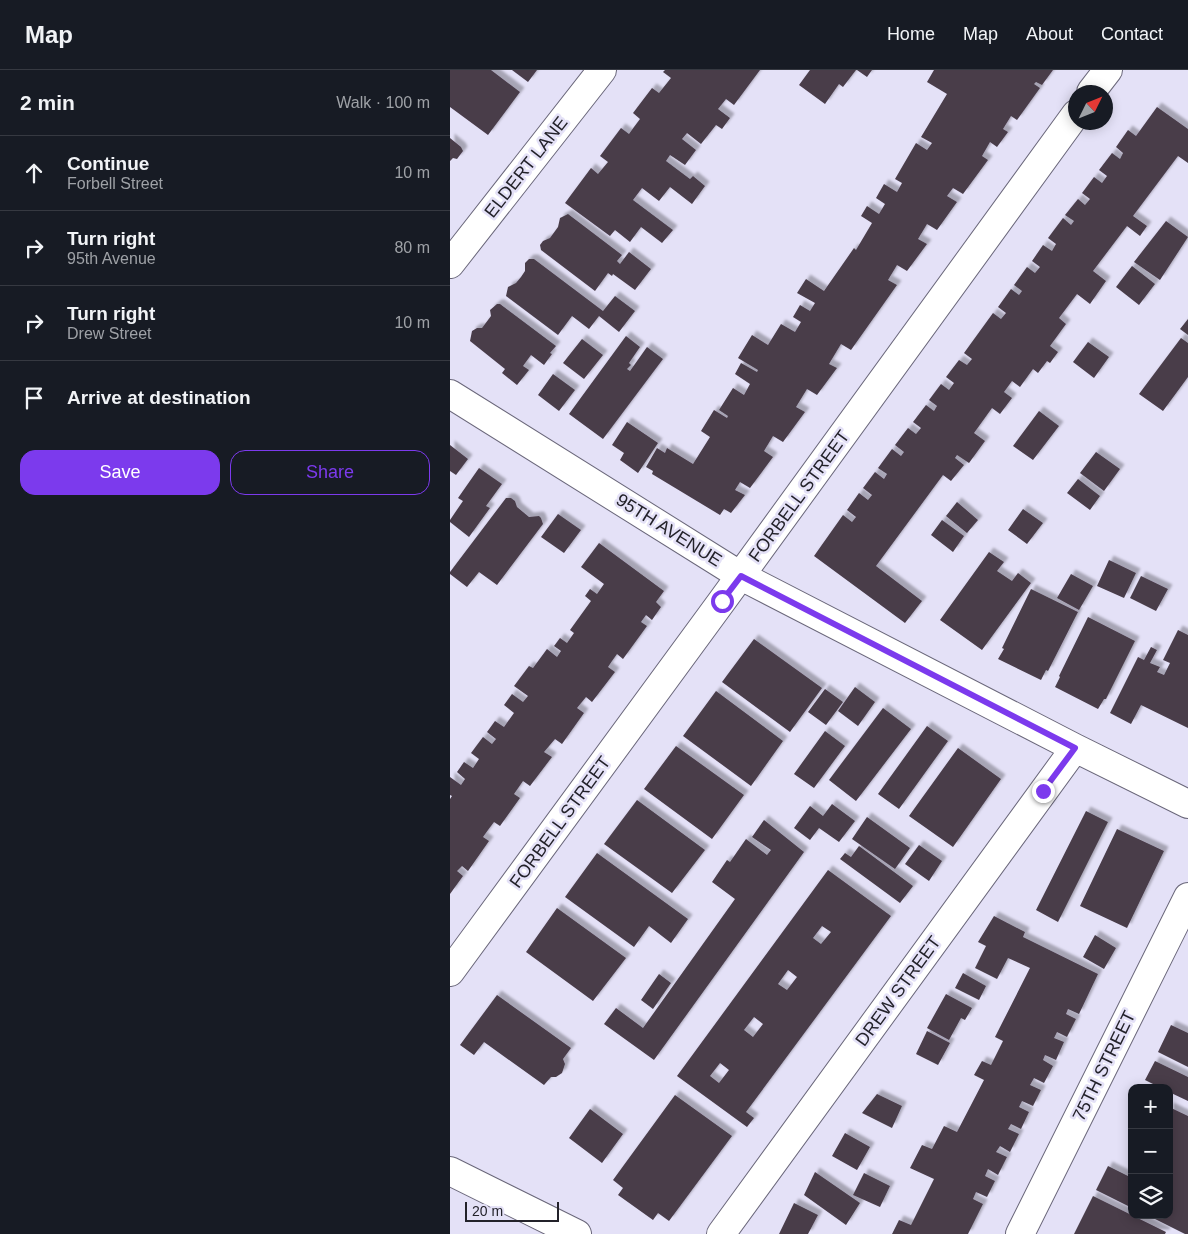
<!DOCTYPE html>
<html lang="en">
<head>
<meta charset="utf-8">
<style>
  :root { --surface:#171b24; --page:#20242c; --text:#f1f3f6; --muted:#9ea1a6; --line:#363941; --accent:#7c3aed }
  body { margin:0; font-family:Helvetica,sans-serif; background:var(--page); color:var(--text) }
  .controls { position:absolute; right:15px; bottom:15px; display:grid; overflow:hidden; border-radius:10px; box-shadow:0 2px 12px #0003 }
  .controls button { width:45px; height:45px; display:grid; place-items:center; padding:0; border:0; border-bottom:1px solid var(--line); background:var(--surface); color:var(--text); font:25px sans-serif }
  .compass { position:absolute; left:618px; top:15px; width:45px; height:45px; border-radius:50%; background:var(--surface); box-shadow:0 2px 12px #0003; rotate:47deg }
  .scale { position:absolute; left:15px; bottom:12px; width:94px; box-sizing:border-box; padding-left:5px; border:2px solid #23222a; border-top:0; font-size:14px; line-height:18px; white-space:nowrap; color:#23222a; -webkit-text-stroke:4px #e4e1f7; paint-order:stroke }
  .stop { position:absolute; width:15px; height:15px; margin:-11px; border:4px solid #7c3aed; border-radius:50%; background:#fff }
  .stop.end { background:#7c3aed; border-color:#fff; box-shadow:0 1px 5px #0008 }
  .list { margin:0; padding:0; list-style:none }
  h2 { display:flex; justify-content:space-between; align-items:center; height:65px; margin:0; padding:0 20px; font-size:21px }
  h2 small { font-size:16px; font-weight:400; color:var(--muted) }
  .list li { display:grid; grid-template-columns:32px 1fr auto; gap:15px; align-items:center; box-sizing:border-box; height:75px; padding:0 20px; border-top:1px solid var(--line) }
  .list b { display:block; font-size:19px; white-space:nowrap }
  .list p { margin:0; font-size:16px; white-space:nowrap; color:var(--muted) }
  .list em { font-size:16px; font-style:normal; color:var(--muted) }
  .actions { display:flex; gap:10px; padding:15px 20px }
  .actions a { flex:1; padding:11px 0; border:1px solid var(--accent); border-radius:15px; text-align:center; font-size:18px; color:var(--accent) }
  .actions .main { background:var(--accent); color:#fff }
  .icon { flex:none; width:28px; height:28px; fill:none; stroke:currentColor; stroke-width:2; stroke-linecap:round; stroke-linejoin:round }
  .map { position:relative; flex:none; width:738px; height:1164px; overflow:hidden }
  header { display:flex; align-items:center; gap:30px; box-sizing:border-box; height:70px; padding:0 25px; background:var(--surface); border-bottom:1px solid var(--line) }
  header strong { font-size:24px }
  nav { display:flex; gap:28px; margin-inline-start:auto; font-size:18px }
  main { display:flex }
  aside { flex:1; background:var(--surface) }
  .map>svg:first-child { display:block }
  .building { fill:#493c4a; fill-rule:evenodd; filter:url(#shadow) }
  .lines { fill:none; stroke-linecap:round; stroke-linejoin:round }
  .minor-casing { stroke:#6a677a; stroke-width:30 }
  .minor { stroke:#fff; stroke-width:28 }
  .route { stroke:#7c3aed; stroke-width:6 }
  .labels { text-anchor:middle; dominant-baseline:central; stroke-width:5; stroke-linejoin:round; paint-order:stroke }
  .street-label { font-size:18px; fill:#23222a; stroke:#e4e1f7 }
</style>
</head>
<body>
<header>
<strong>Map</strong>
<nav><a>Home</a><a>Map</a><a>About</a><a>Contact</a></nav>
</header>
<main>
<aside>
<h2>2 min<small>Walk · 100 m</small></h2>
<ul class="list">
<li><svg class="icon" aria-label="ahead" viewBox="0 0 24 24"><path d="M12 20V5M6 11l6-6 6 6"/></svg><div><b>Continue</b><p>Forbell Street</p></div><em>10 m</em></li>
<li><svg class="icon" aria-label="right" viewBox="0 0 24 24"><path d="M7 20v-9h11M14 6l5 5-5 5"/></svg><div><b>Turn right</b><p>95th Avenue</p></div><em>80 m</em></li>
<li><svg class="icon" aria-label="right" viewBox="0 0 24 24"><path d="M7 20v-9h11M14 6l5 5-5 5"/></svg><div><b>Turn right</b><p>Drew Street</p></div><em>10 m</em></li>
<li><svg class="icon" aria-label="arrive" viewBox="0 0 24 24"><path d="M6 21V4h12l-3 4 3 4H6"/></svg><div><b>Arrive at destination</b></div></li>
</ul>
<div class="actions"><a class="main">Save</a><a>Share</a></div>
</aside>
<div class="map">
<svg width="738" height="1164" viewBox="0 0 738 1164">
  <defs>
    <filter id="shadow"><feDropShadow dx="4.5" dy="-4.5" stdDeviation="1" flood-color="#0004"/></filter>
  </defs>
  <rect width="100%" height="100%" fill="#e4e1f7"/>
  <!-- building -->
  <path class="building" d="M0,0H41L70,22L38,65L0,37Z
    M62,0H87L78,12Z
    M215,0H310L284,35L276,29L268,39L280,48L272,59L266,55L251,74L237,63L232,69L246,80L235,95L220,85L216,91L240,109L243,106L255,116L242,134L220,117L209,131L192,118L183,130L223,160L212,173L191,157L180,172L165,160L160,166L115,133L141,98L148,104L158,92L150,86L171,58L179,64L184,57L190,49L183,43L202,18L209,23L221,8L213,2Z
    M360,0H406L393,17L389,14L375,34L349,15Z
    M407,0H422L417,7Z
    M484,0H603L592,15L586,12L584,14L590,18L567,50L561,46L553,59L558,62L547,77L540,72L532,86L538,90L513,124L503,118L497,126L507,132L487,160L477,154L468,169L477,174L457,201L447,195L438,210L447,215L401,280L391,274L379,294L387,298L367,325L357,319L346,337L355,342L333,372L323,366L314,381L323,387L300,418L290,412L285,420L295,425L281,443L274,439L270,445L202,404L203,401L196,397L207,378L215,383L217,378L243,394L260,367L251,361L264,340L277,348L278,346L269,340L283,318L294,325L300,314L285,304L291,293L307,302L308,300L288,288L302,265L318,275L331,254L345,262L351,252L343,247L350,235L360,241L365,233L347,223L356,209L374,221L404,178L406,180L422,153L411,146L417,136L429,144L435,134L426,128L434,114L447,122L452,113L445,109L466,73L477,80L482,73L471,67L497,24L477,12Z
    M707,37L738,59V93L728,86L683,146L697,156L690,166L677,156L643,201L656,211L640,234L627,224L609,248L616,254L600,276L608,282L600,293L597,291L588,303L583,299L570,317L562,311L554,322L562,328L550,344L542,338L524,363L535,371L519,393L507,385L505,388L514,395L501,411L493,405L426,496L472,531L455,553L364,486L393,445L402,452L406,447L397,440L409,423L418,430L422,425L413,418L425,402L434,409L437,404L428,398L442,379L451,386L454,382L445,375L458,358L466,364L471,358L463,352L476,335L484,341L487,336L479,330L491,314L499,320L504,313L496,307L509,290L517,295L522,289L514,283L543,243L551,249L556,243L548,237L561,219L569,225L572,221L564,215L577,197L585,203L590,197L582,191L593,175L602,181L606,174L598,168L613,148L621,155L624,151L615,145L628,129L635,135L640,129L632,123L644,107L652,113L657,106L649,100L662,83L670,89L673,83L666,77L678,60L686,66Z
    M0,68L11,77L13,81L7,89L3,88L0,91Z
    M118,144L172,185L167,191L170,194L179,182L201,199L185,220L163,204L162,206L158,203L145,221L91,180L90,175L93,171L100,168L108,157L110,148Z
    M716,151L738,167L710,210L684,192Z
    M79,189H84L153,241L165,226L185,241L169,262L149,246L139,259L122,246L108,265L56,226L58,217L66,213L71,207L75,201V193Z
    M682,196L705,214L689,235L666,217Z
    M47,234H50L106,276L100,283L102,284L94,295L81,285L73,296L79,300L67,315L52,303L55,299L20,271L22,261L27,258H32L41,246L40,240Z
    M738,249V265L730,259Z
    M176,266L190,277L179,293L181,295L177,299L180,301L197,277L213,289L153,369L119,344Z
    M731,268L738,273V307L713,341L689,324Z
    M132,269L153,285L134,309L113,293Z
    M638,272L659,287L644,308L623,292Z
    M103,304L125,320L109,341L88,325Z
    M589,341L609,356L583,390L563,376Z
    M177,352L208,373L188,403L170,390L174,383L162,375Z
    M0,375L18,389L6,405L0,401Z
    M646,382L670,399L654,421L630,403Z
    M29,398L52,414L36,436L40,438L19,467L0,452V450L13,431L8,428Z
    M628,409L650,426L640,440L617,423Z
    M56,428H61L65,431L67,437L79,447L89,446L91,448L93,454L47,515L29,502L17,517L0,504V502Z
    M507,432L528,450L517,463L496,446Z
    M573,439L593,453L577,474L558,460Z
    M108,444L131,460L114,483L91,467Z
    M492,450L514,466L503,482L481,465Z
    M149,473L214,521L206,532L211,537L202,550L196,545L191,552L197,556L173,589L167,584L162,591L158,597L165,602L142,632L136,627L127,638L134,643L112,674L105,669L94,682L102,687L80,716L73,711L64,724L70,728L50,756L44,752L38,760L33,767L39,771L18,801L12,796L7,801L13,806L0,824V729L2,726L0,725V707L11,715L15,709L7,702L14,692L23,698L29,689L21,683L33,667L42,674L46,669L37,662L45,651L54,657L64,643L54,635L62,624L73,632L78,626L64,616L79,596L83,598L97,579L107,587L111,581L104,576L110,568L117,573L124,563L120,560L141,531L135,526L140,519L147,524L154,514L131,497Z
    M539,482L554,492L547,501L562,511L568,503L581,513L532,580L490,550Z
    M659,490L686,503L674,528L647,516Z
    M621,504L643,516L629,540L607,528Z
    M691,506L718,519L706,541L680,528Z
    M581,519L628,542L598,601L596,600L591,610L548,589L554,579L552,578Z
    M638,547L685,571L656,629H654L648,639L605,617L610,607L609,606Z
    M728,560L738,565V658L691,635L681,654L660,643L688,587L694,590L701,577L707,580L700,593L710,597L707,602L714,605L720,593L713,590Z
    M304,569L372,618L340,662L272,612Z
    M405,617L425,632L408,656L388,641Z
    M375,619L393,632L376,655L358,642Z
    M266,621L333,671L301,716L233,666Z
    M433,638L461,659L406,731L379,710Z
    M477,656L498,671L449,739L428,724Z
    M375,661L395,676L364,718L344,704Z
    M226,676L294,725L262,769L194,719Z
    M508,678L551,709L503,777L459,746Z
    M187,730L255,780L222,823L154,774Z
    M382,734L405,751L389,772L369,758L360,770L344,758L360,736L373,746Z
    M636,741L658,752L608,852L586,840Z
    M417,747L460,778L445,799L402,769Z
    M314,750L354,782L204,990L154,954L166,938L193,958L285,829L262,812L277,790L280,792L296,769L317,785L321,780L302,767Z
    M667,759L714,781L677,858L630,836Z
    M469,775L492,791L479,811L455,794Z
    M409,776L463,816L450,833L390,789L395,783L401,787Z
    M147,783L238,849L221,873L199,856L184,877L115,827Z
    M378,800L441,846L296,1042L304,1048L297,1057L227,1006ZM372,856L381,862L371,874L363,868ZM338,900L347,907L337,920L328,914ZM304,947L313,954L303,967L294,960ZM270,993L279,1000L269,1013L260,1006Z
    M107,838L176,888L143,931L76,882Z
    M544,846L575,862L573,867L648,904L629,944L618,939L616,944L626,949L617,967L607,962L604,968L614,972L606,990L595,985L593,990L603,996L594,1013L584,1008L580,1015L591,1020L583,1036L572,1031L569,1037L579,1042L571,1059L561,1054L558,1059L569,1064L560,1082L550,1076L546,1082L557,1087L548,1105L538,1099L535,1106L545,1111L537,1127L526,1122L523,1129L533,1134L518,1164H442L449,1150L461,1155L484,1109L460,1098L472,1075L482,1079L494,1056L507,1062L534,1010L524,1005L532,991L541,995L553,971L545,967L580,898L558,888L547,909L525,898L536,876L528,872Z
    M645,865L666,878L654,899L633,887Z
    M513,903L536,916L529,930L505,918Z
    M209,904L221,913L203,939L191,930Z
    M496,924L522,938L515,950L511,948L499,970L477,958Z
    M47,925L121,978L113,989L115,994L112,1003L106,1007H101L94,1015L34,972L24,985L10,975Z
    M721,955L738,963V997L708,982Z
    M477,961L500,973L488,995L466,984Z
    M705,991L738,1007V1031L719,1022V1018H711L695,1010Z
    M427,1024L452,1036L442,1058L412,1043Z
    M225,1025L282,1066L219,1151L208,1143L203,1150L168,1125L173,1118L163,1110Z
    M719,1037L738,1046V1164H735L697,1145H719Z
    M140,1039L173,1064L152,1093L119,1068Z
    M395,1063L420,1077L407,1100L382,1086Z
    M658,1096L678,1106L682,1099V1138L646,1120Z
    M365,1102L410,1133L396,1155L354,1125Z
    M414,1103L440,1116L430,1137L403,1125Z
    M643,1126L716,1162L715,1164H624Z
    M344,1133L368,1145L358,1164H329Z"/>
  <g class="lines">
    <!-- minor casing -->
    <g class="minor-casing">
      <path id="minor" d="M641,22L658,0
        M0,194L152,0
        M0,324L291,506L625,678L738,734
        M0,902L272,531L626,44
        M0,1101L127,1164
        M271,1164L625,678
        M570,1164L738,827"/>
    </g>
    <!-- minor -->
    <use href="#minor" class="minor"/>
  </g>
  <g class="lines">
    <!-- route -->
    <path class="route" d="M272,531L291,506L625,678L593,721"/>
  </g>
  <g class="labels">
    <!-- street labels -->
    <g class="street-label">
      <text transform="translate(76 97) rotate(-52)">ELDERT LANE</text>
      <text transform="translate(349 426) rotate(-54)">FORBELL STREET</text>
      <text transform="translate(219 460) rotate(32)">95TH AVENUE</text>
      <text transform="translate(110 752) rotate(-54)">FORBELL STREET</text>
      <text transform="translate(448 921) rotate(-54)">DREW STREET</text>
      <text transform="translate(654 996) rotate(-64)">75TH STREET</text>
    </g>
  </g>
</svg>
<div class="controls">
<button>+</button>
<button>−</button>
<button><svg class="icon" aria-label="layers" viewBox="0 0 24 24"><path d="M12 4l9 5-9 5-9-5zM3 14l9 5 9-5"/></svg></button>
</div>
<svg class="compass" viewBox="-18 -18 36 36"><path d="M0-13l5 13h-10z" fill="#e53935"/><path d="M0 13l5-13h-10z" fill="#9ea1a6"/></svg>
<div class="scale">20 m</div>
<div class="stop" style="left:272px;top:531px"></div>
<div class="stop end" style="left:593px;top:721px"></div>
</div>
</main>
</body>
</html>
